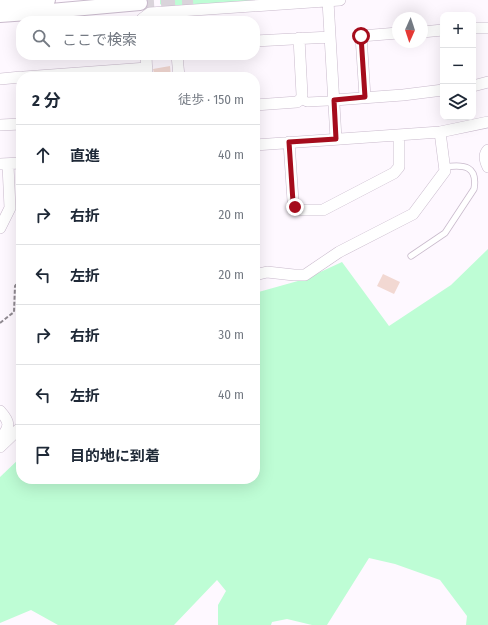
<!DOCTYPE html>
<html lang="ja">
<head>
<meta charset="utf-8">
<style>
  :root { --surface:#fff; --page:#f2f2f3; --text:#1f2937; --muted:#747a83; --line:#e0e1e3 }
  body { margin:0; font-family:"Fira Sans Condensed","Noto Sans JP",sans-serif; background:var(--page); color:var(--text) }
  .controls { position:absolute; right:12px; top:12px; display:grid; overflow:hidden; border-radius:8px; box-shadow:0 4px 16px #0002 }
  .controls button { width:36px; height:36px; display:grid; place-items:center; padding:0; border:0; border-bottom:1px solid var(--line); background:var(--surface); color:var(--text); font:20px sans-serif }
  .compass { position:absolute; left:392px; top:12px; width:36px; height:36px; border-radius:50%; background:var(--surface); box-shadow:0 4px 16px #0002; rotate:183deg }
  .stop { position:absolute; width:12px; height:12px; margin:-9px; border:3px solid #a50c1c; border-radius:50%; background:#fff }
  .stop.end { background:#a50c1c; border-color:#fff; box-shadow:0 1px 4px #0008 }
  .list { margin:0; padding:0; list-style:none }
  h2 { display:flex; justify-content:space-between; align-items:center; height:52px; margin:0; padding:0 16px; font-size:17px }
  h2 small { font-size:13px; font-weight:400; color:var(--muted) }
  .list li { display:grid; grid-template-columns:26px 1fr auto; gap:12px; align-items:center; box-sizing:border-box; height:60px; padding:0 16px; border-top:1px solid var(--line) }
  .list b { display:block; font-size:15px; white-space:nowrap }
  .list em { font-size:13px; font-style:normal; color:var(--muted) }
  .icon { flex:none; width:22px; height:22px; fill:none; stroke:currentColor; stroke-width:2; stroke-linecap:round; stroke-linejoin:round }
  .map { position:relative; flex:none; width:488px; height:625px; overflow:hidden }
  .search { position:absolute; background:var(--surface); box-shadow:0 4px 16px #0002; left:16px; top:16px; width:244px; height:44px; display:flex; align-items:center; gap:10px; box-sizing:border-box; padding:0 14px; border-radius:16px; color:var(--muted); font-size:15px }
  .panel { position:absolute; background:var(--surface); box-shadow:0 4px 16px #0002; left:16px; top:72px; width:244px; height:412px; border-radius:16px }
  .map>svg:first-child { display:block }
  .green { fill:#befdd5 }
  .building { fill:#f2d8d2 }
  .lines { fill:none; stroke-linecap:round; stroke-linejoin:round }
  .tertiary-tunnel { stroke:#dad4db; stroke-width:14; stroke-dasharray:14 7; stroke-linecap:butt }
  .service-casing { stroke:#c9bacc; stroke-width:7 }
  .pedestrian-casing { stroke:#c9bacc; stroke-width:10 }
  .minor-casing { stroke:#c9bacc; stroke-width:12 }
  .tertiary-casing { stroke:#c9bacc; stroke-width:16 }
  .path { stroke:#908a91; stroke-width:2; stroke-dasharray:4 2; stroke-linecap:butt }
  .service { stroke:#fff; stroke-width:5.5 }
  .pedestrian { stroke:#fff; stroke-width:9 }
  .minor { stroke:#fff; stroke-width:11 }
  .tertiary { stroke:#fff; stroke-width:14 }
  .route { stroke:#a50c1c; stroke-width:5 }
</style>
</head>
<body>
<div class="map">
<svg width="488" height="625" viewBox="0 0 488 625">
  <rect width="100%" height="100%" fill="#fef8ff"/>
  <!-- green -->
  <path class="green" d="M160,0H269L163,6L160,4Z
    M488,249V625H466L467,616L440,580L395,564L369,558L327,625H312L287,619L272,622L271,625H218V605L226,591L217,580L174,625H58L31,610L0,623V477L21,457V479H255V293L305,279L342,262L389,326L451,285Z"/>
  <!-- building -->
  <path class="building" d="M162,0H172V4L162,5Z
    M170,66L171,77H155L153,69Z
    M383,274L400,282L394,294L377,286Z"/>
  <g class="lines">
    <!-- tertiary-tunnel -->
    <path class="tertiary-tunnel" d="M140,3L193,0"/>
    <!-- service casing -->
    <g class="service-casing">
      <path id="service" d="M411,256L445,233L474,189C478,166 464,164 445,167"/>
    </g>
    <!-- pedestrian casing -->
    <g class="pedestrian-casing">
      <path id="pedestrian" d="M301,99L307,102L328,101L334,100"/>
    </g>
    <!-- minor casing -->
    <g class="minor-casing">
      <path id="minor" d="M328,1L336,139
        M143,21L142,19L150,13L340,0
        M473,28H488
        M422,32L443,30
        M255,41L330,37
        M146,55L147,77
        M177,55L179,77
        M24,77L147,68
        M0,79L21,77
        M473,86L488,82
        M365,97L361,36L398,33
        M334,100L403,95L443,90
        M255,105L297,102L301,99L302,95L299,38
        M0,125L21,124
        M289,142L293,201L295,207L301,210H323L394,173L399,167V135
        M255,145L440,132L488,122
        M488,150C483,155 485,161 488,167
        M0,164L21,163
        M0,228L10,208L8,165
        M255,275L267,272L294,275H305L339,252L413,214L445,171L440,132
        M0,411C10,422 11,426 0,439
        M0,447L21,427"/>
    </g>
    <!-- tertiary casing -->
    <g class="tertiary-casing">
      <path id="tertiary" d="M0,3L48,0
        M0,15L28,13L140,3"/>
    </g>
    <!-- path -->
    <path class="path" d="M0,323L14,312L15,286L21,278"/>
    <!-- service -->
    <use href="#service" class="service"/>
    <!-- pedestrian -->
    <use href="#pedestrian" class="pedestrian"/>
    <!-- minor -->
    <use href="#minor" class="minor"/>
    <!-- tertiary -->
    <use href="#tertiary" class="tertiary"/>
  </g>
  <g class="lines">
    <!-- route -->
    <path class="route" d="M295,207L293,202L289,142L336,139L334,100L365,97L361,36"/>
  </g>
</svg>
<div class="controls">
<button>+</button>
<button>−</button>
<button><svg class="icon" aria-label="layers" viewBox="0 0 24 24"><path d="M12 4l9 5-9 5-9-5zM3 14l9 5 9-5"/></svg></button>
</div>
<svg class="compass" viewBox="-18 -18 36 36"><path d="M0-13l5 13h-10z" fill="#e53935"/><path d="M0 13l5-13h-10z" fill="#747a83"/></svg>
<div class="stop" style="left:361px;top:36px"></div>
<div class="stop end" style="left:295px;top:207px"></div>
<div class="search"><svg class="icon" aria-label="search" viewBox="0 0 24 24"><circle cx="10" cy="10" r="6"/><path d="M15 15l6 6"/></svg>ここで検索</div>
<section class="panel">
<h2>2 分<small>徒歩 · 150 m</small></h2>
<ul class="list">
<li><svg class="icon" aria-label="ahead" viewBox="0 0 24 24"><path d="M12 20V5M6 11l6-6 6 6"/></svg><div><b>直進</b></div><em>40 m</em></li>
<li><svg class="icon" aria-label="right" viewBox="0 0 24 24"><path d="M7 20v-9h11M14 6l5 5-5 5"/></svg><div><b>右折</b></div><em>20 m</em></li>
<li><svg class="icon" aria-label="left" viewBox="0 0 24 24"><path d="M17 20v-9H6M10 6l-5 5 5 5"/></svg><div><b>左折</b></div><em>20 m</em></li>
<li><svg class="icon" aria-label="right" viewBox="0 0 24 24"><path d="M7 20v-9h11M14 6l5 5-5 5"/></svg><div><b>右折</b></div><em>30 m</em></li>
<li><svg class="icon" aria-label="left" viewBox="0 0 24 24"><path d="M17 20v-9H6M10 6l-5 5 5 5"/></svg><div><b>左折</b></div><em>40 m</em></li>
<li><svg class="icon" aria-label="arrive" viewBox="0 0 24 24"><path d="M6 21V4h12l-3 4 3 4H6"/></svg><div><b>目的地に到着</b></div></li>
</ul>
</section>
</div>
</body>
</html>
